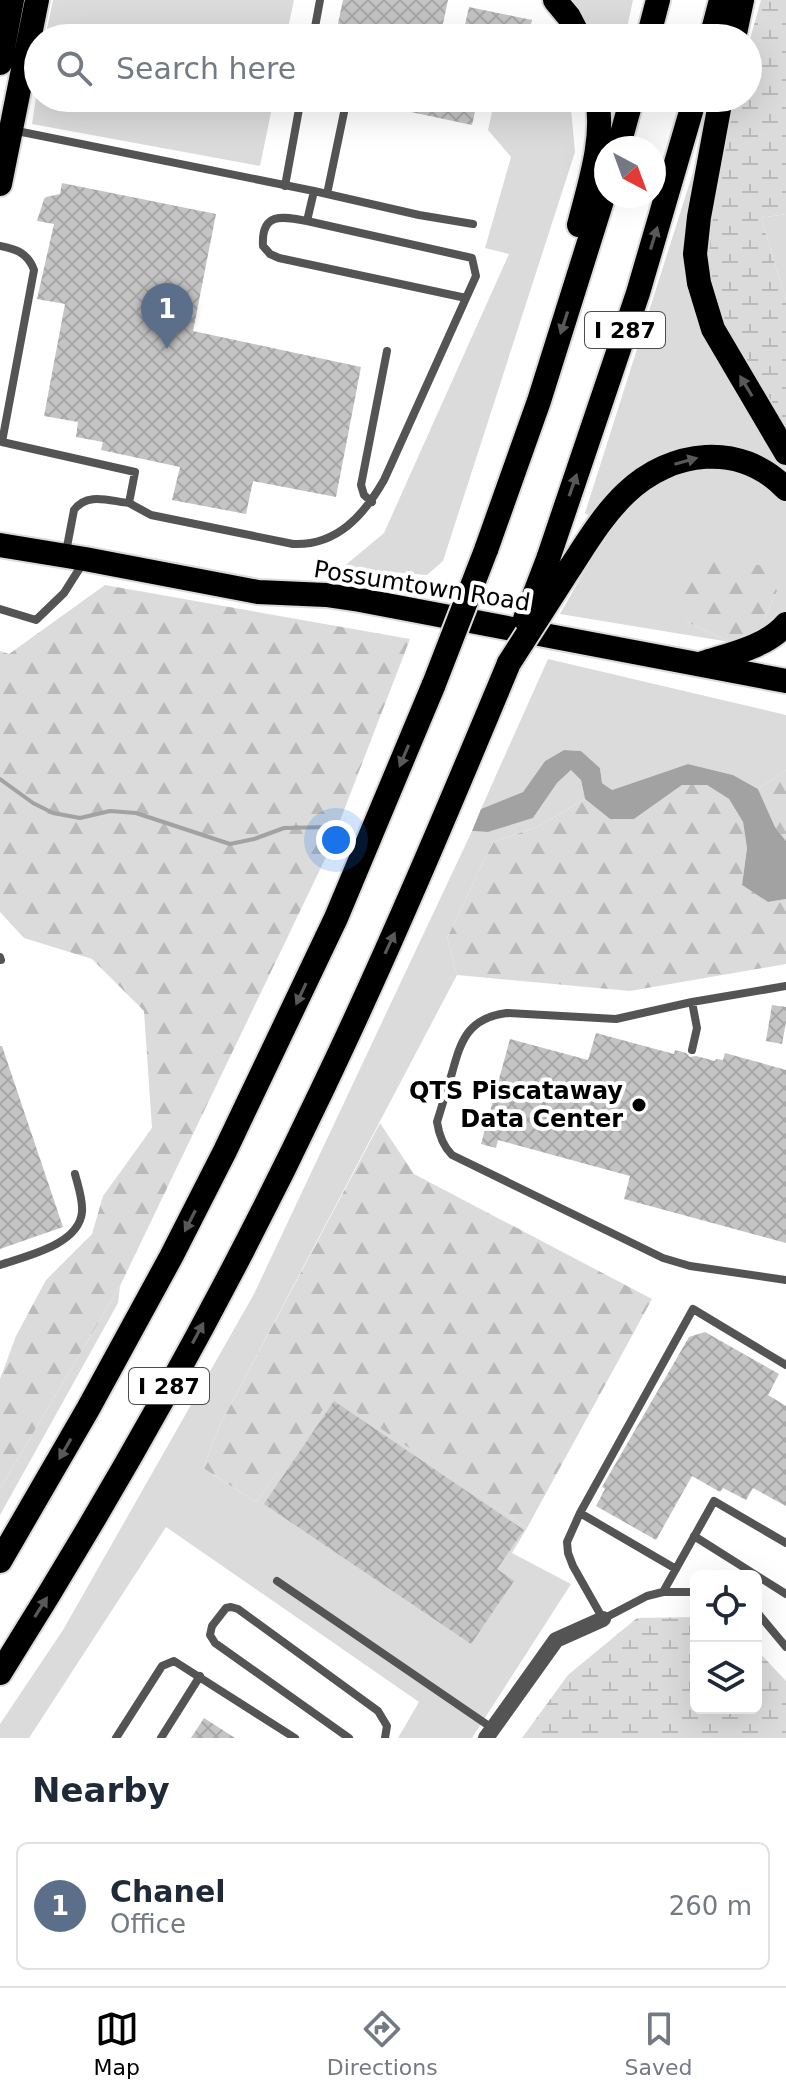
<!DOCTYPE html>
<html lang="en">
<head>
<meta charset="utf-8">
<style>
  :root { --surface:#fff; --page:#f6f6f7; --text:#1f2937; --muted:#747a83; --line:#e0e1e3; --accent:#000 }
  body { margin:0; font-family:"DejaVu Sans",sans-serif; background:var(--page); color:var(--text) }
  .controls { position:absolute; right:24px; bottom:24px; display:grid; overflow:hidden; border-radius:12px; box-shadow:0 8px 32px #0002 }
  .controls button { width:72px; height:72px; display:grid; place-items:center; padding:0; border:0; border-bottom:2px solid var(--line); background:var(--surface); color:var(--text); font:40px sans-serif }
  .compass { position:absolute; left:594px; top:136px; width:72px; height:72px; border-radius:50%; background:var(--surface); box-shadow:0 8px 32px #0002; rotate:139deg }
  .you { position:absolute; left:336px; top:840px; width:28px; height:28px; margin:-20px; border:6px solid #fff; border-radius:50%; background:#1a73e8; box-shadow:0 0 0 12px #1a73e833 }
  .badge { display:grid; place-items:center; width:52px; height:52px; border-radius:50%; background:var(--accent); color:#fff; font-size:26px; font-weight:700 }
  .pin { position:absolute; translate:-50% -66px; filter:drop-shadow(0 2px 4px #0008) }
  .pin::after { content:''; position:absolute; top:42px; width:28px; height:24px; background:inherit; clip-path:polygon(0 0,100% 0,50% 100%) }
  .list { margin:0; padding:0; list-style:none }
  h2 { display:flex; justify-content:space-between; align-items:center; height:104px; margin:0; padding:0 32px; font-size:34px }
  h2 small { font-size:26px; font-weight:400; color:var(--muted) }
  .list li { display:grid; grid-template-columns:52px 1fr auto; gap:24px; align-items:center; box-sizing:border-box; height:128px; margin:0 16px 16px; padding:0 16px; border:2px solid var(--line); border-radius:12px }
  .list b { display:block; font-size:30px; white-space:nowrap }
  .list p { margin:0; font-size:26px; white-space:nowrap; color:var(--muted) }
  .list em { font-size:26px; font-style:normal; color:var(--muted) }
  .icon { flex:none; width:44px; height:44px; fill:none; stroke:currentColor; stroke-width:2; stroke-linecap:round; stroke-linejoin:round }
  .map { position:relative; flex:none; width:786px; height:1738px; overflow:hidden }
  .search { position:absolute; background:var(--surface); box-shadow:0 8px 32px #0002; left:24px; right:24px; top:24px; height:88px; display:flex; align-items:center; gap:20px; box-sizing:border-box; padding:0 28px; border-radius:44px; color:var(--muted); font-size:30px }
  .sheet { height:248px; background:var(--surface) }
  nav { display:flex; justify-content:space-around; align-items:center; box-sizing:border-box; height:112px; border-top:2px solid var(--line); background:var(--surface); font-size:22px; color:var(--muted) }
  nav a { display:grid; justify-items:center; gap:4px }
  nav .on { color:var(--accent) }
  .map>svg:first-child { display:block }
  .grass { fill:#dbdbdb }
  .forest { fill:url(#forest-firs) }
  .wetland { fill:url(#wetland-marsh) }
  .water { fill:#a2a2a2 }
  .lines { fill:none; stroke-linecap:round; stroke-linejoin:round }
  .stream { stroke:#a2a2a2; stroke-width:4 }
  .building { fill:url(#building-cross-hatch) }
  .highway-casing { stroke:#dbdbdb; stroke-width:28 }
  .lane { stroke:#545454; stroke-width:8 }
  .street { stroke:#545454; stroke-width:16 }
  .highway { stroke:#000; stroke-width:24 }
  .highway-bridge-casing { stroke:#dbdbdb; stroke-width:28; stroke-linecap:butt }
  .highway-bridge { stroke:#000; stroke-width:24 }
  .oneway { fill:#595959 }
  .poi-dot { fill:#000; stroke:#fff; stroke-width:3 }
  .labels { text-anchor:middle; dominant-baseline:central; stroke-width:8; stroke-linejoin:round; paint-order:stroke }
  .shield { fill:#fff; stroke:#4c4c4c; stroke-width:2 }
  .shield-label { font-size:22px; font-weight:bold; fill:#000 }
  .street-label { font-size:24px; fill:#000; stroke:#fff }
  .poi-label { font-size:24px; font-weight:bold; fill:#000; stroke:#fff; text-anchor:end }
</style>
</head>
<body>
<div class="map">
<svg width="786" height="1738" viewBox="0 0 786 1738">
  <defs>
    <pattern id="forest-firs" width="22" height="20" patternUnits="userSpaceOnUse" patternTransform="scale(2)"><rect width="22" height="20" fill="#dbdbdb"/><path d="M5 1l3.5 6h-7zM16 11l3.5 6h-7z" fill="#bababa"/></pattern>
    <pattern id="wetland-marsh" width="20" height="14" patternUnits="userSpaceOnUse" patternTransform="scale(2)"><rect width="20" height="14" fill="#dbdbdb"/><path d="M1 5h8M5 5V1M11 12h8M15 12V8" fill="none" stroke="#bababa"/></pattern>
    <pattern id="building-cross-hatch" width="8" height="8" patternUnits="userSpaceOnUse" patternTransform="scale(2)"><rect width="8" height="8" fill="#c4c4c4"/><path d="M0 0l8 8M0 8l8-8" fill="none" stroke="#a7a7a7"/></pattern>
  </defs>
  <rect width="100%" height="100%" fill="#fff"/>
  <!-- grass -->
  <path class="grass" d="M53,0H294L286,38H45Z
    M571,0H633L625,38H594L586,21Z
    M38,84V98H274L260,166L32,124Z
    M495,98H570L575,152L443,561L427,575L342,568L384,533L509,254L485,248L511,157L488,130Z
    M702,144L716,348L786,467V477L707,448L592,518L585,513Z
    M786,214V300L761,218Z
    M713,465C748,471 761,478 786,503V610L760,628L777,591L685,621L730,642L560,614L599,545L635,495L683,470Z
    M548,659L786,715V770L758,789L733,775L688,764L612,790L602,783L600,768L581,751L564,750L545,761L523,792L481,809Z
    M572,769L581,780L585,799L537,827L493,842L447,938L457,975L220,1425L203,1468L256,1502L333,1395L527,1528L512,1553L571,1584L472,1738H398L419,1702L166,1527L29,1738H0V1724L63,1630L254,1294L472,831L488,832L533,818L557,783Z
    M120,1286L118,1303L0,1515V1489Z"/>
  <!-- forest -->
  <path class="forest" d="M713,557L769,567L777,591L760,628L730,642L685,621L676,597Z
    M105,585L410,639L326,857L120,1286L0,1489V1379L16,1336L46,1280L92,1234L103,1196L152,1128L144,1011L92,959L24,938L0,912V651L9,654Z
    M786,770V841L775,827L758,789Z
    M682,785H707L729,799L743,822L747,848L742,885L768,902L786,899V964L630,991L457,975L447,938L493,842L537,827L585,799L610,819H634Z
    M380,1123L414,1174L652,1299L527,1528L333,1396L256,1502L203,1468L220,1425Z"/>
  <!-- wetland -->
  <path class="wetland" d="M761,0H786V214L761,218L786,300V437L728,340L706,271L708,222L714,169L734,98H748V46Z
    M696,1617V1708H756V1649L786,1681V1738H522L568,1675L637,1618Z"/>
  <!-- water -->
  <path class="water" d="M564,750L581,751L600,768L602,783L612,790L688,764L733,775L758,789L775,827L786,841V899L768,902L742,885L747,848L743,822L729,799L707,785H682L634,819H610L585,799L581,780L571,770L557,783L533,818L488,832L472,831L481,809L523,792L545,761Z"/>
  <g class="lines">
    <!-- stream -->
    <path class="stream" d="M0,779L33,803L53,813L80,818L110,811L136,813L230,844L254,839L284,828L330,827"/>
  </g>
  <!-- building -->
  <path class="building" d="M343,0H448L440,38H335Z
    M469,7L532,20L528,38H462Z
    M414,98H478L472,125L411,112Z
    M62,183L216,214L193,331L361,367L336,497L253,481L246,514L172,500L180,467L101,450L103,442L76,437L78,422L44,416L65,304L37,299L54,224L37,221L44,199L46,197L60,194Z
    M772,1005L786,1007V1022L782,1044L766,1041Z
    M596,1033L674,1054L675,1050L686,1053L690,1057L696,1056L715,1061L716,1059L723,1060L725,1053L786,1070V1243L624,1199L630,1176L498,1140L496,1148L481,1144L510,1039L588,1060Z
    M0,1046H2L63,1227L0,1249Z
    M705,1332L779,1374L768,1395L786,1406V1506L753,1488L746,1500L723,1488L720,1492L692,1476L656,1540L596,1506L605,1489L602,1487L689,1337Z
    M334,1401L524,1530L497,1569L514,1581L471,1644L264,1504Z
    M204,1718L235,1738H191Z"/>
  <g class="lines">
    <!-- highway casing -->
    <g class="highway-casing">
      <path id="highway" d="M555,0L569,17L580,38
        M648,38L658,0
        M711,38L721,0
        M734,38L742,0
        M0,63L12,0
        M721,98L699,217L695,254L699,283L713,329L786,453
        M618,148L632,98
        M0,184L37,0
        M579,225C589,185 605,140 597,98
        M0,545L85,559L258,592L326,595L360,600L786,681
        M486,550L539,401L606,188
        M548,559L638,293L695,98
        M570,568C587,542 603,515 626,493C671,450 740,441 786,489
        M703,663C731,654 766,647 786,624
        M0,1561L88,1409L171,1257L225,1151L336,918L434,684
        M0,1673C118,1486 227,1291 322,1090C389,950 449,807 509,663"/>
    </g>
    <!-- lane -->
    <path class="lane" d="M313,38L320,0
      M12,130L314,191L307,221L472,258L476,276L384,480C364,515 337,546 293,544L151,515L129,503
      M285,186L301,98
      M314,191L419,215L473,224
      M327,194L347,98
      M307,221C282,216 261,212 263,246L270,254L279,258L466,298
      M0,246C16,249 28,253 34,270L2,442L135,472L129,503C109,501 87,492 74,510L66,552
      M372,502L364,495L361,485L387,351
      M0,609L36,620L64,593L83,563
      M0,957L1,960
      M786,986L692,1002L616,1019L507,1013C468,1018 461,1040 452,1073C447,1089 442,1106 437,1122C439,1135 443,1146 452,1155L663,1258L690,1266L786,1280
      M692,1050L697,1028L692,1002
      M0,1265C26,1256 79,1245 82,1212C83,1199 78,1186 75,1174
      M580,1513L676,1569
      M694,1536L786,1594
      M277,1581L492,1728
      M663,1592L714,1501L786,1543
      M696,1592H663L647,1596L603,1619L573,1566L568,1553L567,1542L580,1513L693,1309L786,1365
      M756,1611L786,1647
      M116,1738L162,1666L174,1661L295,1738
      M161,1738L200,1676
      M349,1738L215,1643L210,1635L212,1626L226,1608L231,1607L238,1609L378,1711L387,1726L385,1738"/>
    <!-- street -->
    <path class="street" d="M486,1738L556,1640L603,1619"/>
    <!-- highway -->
    <use href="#highway" class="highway"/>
    <!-- highway-bridge casing -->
    <g class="highway-bridge-casing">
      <path id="highway-bridge" d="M525,619L548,559
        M509,663L570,568
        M434,684L486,550"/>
    </g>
    <!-- highway-bridge -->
    <use href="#highway-bridge" class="highway-bridge"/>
  </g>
  <!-- one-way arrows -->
  <defs><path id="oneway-solid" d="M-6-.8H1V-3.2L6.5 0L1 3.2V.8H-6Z" transform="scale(2)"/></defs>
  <g class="oneway">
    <use href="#oneway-solid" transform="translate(654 238) rotate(-73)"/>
    <use href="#oneway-solid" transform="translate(564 323) rotate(108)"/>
    <use href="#oneway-solid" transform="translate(746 386) rotate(-121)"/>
    <use href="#oneway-solid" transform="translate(686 461) rotate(-16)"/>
    <use href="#oneway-solid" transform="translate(573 485) rotate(-71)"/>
    <use href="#oneway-solid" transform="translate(404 756) rotate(113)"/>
    <use href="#oneway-solid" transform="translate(390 943) rotate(-65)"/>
    <use href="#oneway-solid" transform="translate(301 994) rotate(115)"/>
    <use href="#oneway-solid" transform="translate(190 1221) rotate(117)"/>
    <use href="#oneway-solid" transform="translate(198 1333) rotate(-62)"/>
    <use href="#oneway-solid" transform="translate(65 1449) rotate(120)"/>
    <use href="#oneway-solid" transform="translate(41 1607) rotate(-58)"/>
  </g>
  <!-- markers -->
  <circle class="poi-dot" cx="639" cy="1105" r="8"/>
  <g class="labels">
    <!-- shield labels -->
    <g class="shield">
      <rect x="585" y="312" width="80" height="36" rx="6"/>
      <rect x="129" y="1368" width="80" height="36" rx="6"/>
    </g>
    <g class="shield-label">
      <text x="625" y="330">I 287</text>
      <text x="169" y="1386">I 287</text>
    </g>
    <!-- street labels -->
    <g class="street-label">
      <text transform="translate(422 586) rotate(9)">Possumtown Road</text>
    </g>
    <!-- poi labels -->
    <g class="poi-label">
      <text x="623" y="1091">QTS Piscataway<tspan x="623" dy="28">Data Center</tspan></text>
    </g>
  </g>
</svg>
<div class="controls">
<button><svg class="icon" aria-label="locate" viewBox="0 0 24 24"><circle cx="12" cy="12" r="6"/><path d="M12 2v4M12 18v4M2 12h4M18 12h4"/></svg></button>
<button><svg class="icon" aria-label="layers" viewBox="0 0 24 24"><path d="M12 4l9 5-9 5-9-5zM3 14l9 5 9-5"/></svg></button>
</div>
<svg class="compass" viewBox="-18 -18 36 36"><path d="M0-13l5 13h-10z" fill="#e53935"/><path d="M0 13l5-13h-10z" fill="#747a83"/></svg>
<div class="you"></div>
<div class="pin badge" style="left:167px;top:349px;background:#5c6f8a">1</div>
<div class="search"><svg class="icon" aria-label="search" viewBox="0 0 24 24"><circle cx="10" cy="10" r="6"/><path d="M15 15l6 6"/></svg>Search here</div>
</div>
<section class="sheet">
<h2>Nearby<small></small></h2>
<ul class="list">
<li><span class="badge" style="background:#5c6f8a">1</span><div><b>Chanel</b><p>Office</p></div><em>260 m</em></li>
</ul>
</section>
<nav>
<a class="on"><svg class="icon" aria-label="map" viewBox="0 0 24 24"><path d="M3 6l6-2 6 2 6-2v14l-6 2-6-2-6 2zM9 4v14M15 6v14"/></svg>Map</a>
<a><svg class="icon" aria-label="directions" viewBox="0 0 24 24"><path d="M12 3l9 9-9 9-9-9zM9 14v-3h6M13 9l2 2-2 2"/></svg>Directions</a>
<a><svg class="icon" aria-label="saved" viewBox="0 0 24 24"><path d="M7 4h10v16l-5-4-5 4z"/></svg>Saved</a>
</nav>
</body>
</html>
